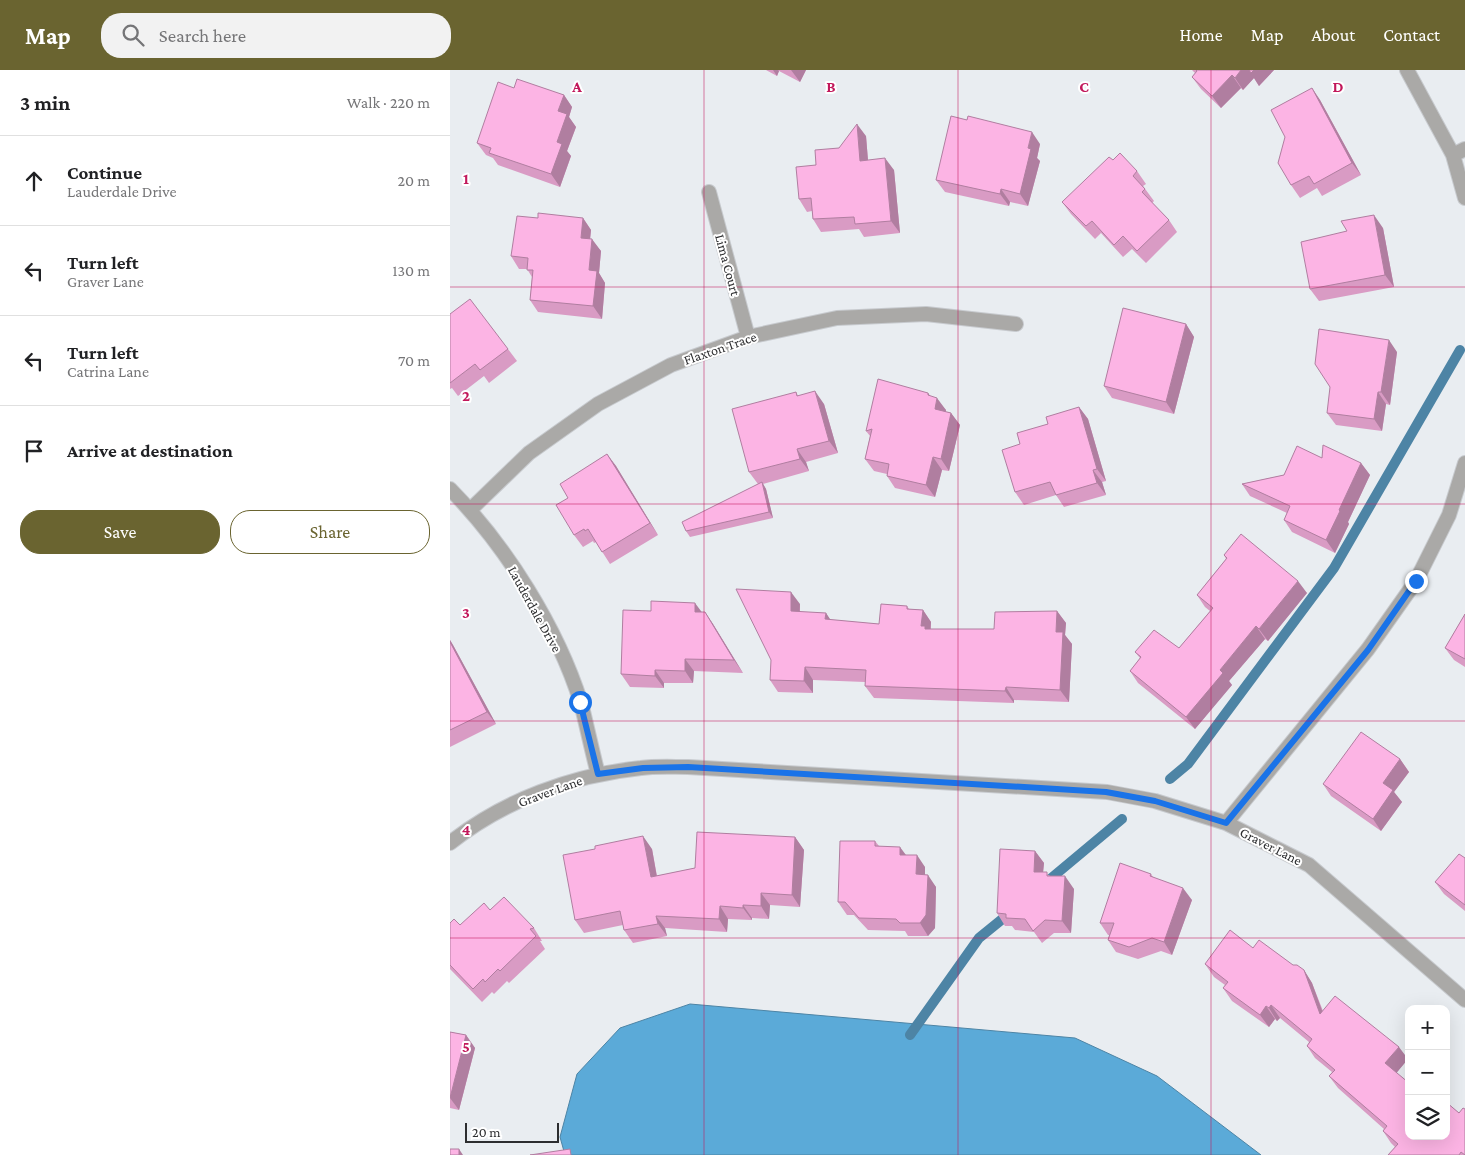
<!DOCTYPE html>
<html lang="en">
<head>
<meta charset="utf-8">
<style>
  :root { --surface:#fff; --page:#f2f2f2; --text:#202124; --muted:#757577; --line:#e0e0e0; --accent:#6a6430 }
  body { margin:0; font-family:"Crimson Pro",serif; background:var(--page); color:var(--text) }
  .controls { position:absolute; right:15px; bottom:15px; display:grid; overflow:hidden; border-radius:10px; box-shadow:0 5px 20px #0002 }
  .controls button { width:45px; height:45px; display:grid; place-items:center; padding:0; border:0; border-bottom:1px solid var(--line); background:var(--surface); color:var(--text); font:25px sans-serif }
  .scale { position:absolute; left:15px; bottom:12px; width:94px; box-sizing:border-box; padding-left:5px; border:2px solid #2c2d2f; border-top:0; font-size:14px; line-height:18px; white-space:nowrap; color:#2c2d2f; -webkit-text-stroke:4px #fff; paint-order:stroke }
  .stop { position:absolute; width:15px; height:15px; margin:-11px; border:4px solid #1a73e8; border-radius:50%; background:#fff }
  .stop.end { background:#1a73e8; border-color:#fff; box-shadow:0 1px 5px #0008 }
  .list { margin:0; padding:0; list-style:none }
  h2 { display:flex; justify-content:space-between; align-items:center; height:65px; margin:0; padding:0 20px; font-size:21px }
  h2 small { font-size:16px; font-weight:400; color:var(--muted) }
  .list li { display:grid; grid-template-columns:32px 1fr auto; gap:15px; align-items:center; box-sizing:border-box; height:90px; padding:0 20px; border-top:1px solid var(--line) }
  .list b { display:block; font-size:19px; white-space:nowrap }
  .list p { margin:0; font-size:16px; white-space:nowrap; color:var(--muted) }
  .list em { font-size:16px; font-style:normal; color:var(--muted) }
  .actions { display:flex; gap:10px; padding:15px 20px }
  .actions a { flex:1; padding:11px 0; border:1px solid var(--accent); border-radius:20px; text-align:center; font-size:18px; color:var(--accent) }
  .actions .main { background:var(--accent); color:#fff }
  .icon { flex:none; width:28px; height:28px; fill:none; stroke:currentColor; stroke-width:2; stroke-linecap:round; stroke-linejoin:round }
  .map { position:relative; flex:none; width:1015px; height:1085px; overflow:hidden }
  header { display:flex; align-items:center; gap:30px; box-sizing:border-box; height:70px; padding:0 25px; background:var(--accent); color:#fff }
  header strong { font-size:24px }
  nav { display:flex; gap:28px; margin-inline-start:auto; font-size:18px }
  .search { width:350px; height:45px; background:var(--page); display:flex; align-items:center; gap:12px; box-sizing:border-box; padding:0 18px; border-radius:20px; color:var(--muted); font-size:19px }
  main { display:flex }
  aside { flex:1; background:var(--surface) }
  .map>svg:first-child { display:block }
  .water { fill:#5baad8; stroke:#4d84a5 }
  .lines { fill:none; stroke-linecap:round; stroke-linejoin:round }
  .stream { stroke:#4d84a5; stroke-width:10 }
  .minor-casing { stroke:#c7cace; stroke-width:16 }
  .minor { stroke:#aaa9a7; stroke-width:14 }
  .wall { fill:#d99bc4 }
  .shaded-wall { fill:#b07ea0 }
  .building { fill:#fcb4e4; stroke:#b07ea0 }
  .route { stroke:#1a73e8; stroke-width:6 }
  .grid { fill:none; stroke:#c2185b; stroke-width:1; stroke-opacity:0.55 }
  .labels { text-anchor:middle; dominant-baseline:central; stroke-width:4; stroke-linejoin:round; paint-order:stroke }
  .street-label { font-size:14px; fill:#2c2d2f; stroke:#fff }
  .grid-label { font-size:16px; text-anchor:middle; font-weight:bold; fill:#c2185b; stroke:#fff; stroke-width:4; stroke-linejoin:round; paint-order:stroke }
</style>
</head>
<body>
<header>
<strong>Map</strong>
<div class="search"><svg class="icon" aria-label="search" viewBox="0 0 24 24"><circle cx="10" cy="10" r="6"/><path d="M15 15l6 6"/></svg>Search here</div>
<nav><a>Home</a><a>Map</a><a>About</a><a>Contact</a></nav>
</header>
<main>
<aside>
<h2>3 min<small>Walk · 220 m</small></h2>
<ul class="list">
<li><svg class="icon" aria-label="ahead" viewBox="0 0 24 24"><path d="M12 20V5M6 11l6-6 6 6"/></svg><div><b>Continue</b><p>Lauderdale Drive</p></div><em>20 m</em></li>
<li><svg class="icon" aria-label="left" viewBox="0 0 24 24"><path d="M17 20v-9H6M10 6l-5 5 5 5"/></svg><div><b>Turn left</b><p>Graver Lane</p></div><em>130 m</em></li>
<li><svg class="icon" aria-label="left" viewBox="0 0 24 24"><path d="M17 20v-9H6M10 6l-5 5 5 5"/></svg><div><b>Turn left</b><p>Catrina Lane</p></div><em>70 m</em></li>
<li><svg class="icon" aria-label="arrive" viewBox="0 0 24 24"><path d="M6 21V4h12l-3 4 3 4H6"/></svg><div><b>Arrive at destination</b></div></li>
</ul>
<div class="actions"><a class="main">Save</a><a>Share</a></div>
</aside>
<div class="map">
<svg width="1015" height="1085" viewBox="0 0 1015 1085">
  <rect width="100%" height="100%" fill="#e9edf1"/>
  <!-- water -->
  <path class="water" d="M240,934L625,968L707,1006L811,1085H115L110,1067L127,1004L170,958Z"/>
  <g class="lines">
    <!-- stream -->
    <path class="stream" d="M720,709L738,694L884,498L1010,280
      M593,815L672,749
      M460,965L529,868L561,842"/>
    <!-- minor casing -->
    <g class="minor-casing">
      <path id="minor" d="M957,0L1003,85L1015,128
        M1003,85L1015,79
        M259,122L298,267
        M0,419C56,476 107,557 131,633C137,657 142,681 148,704
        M20,440L79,383L148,334L221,295L298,267L387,248L476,244L566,254
        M776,753L918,579L966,511L999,445L1015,393
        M0,773C54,730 123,705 191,698C206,696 222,697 238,697L657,722L705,731L776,753L859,795L1015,930"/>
    </g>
    <!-- minor -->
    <use href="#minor" class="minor"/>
  </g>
  <!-- wall -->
  <path class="wall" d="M316,0H356L350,12L329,1L327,6Z
    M742,0H824L809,16L804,8L793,20L791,18L771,38L751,19L742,7L745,3Z
    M64,18L114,25L122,37L119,47L126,57L117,81L121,86L110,117L48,95L43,88L36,85L27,73Z
    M862,18L870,30L911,105L872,126L867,118L850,128L841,115Z
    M416,66L418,90L444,100L450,163L414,167L409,159L371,162L363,149L362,141L357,142L349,129L366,95L389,78Z
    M590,74L587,88L590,91L578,136L560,132L559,136L495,122L486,110Z
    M663,90L687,101L696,114L693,116L704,131L702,133L719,150L727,162L696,193L682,179L673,187L651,163L645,169L621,144L612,132Z
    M88,148H133L141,160L140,169L151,181L149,203L155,213L152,249L88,242L80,230L82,207L77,199H69L61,186Z
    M933,158L944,217L869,231L860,219Z
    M0,244L58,279L67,291L39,313L34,306L8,326L2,318L0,319Z
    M736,254L744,267L724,344L662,328L654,316Z
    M947,282L940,335L936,334L932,361L886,355L877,343Z
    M346,322L348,326L374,334L388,383L356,392L359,401L313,414L316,419L323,448L240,467L236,461L308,414L299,402Z
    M478,323L480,326L496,340V342L501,343L510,355L499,401L492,400L485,427L445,418L437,406V404L424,401L415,389L420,366L416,361Z
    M629,337L638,349L656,411L652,412L656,425L614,437L606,425L574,435L565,422L570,374L598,354Z
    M157,384L166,396L208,465L160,494L146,472L144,473L143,471L133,477L124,465L118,428Z
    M872,388L911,393L920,405L898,452L899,454L885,483L842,462L834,450L837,443L800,426L792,414L834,405Z
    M774,485L857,523L818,571L815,569L779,611L782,615L745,659L688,613L680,601L690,588L685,582L729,578L760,541L755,537L747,525L776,489Z
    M350,534V542L376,543L380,550L429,554L457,536L459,539L473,540L481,552V559H544L607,541L616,553L615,565L622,574L619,632L564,630V633L424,628L415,616V612L363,610V623L328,622L320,610Z
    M252,542H255L263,554L293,603L244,601L243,613H214V618L180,617L171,604Z
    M1015,544V597L1004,590L995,578Z
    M0,570L3,575L46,654L0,677Z
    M950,689L959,702L944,722L952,732L931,761L881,726L873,714Z
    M345,767L354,780L350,837L320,835L319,849L302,848V850L278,849L277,862L215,858L217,866L183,873L174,860L173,855L134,863L125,850L202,779L207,806L245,798Z
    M425,771L429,776L455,785L475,797V805L486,817L485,858L478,866H458L455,861L418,860L404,845H397L388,832Z
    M585,781L594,793L593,802L624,819L621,863H604L592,873L584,862L565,860L562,856H555L547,843Z
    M1015,788V841L994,824L985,812Z
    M701,804L703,807L742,830L722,885L711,881L688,889L666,882L658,870L659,865H658L650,853Z
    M40,840L84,858L92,871H90L95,879L59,913L57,911L44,924L42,922L32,932L0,899V853L10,855Z
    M803,878L854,900L862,913L873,941L958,989L946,1003L996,1066L1015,1085H938L945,1077L941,1073L933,1061L934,1059L888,1018L879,1006L882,1002L865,988L857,976L859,972L830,948L827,951L825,949L819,957L782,931L773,918L775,915L764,907L755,894Z
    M0,962L16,965L25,978L9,1040L0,1038Z"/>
  <!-- shaded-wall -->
  <path class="shaded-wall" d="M323,0H328L329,1L327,6Z
    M341,0H356L350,12Z
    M791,0H824L809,16L804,8L793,20L785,8Z
    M782,5L791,18L771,38L762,26Z
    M862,18L870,30L911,105L902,93Z
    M114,25L122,37L119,47L126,57L117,81L121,86L110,117L101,104L107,72L108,41Z
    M407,54L416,66L419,103L410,91Z
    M582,62L590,74L587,88L590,91L578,136L570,124L578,78Z
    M435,88L444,100L450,163L441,151Z
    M551,119L560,132L559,136L550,124Z
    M924,145L933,158L944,217L935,205Z
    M133,148L141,160L139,180L131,168Z
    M142,169L151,181L149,203L155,213L152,249L143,236L139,200Z
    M736,254L744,267L724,344L716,332Z
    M939,270L947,282L940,335L931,322Z
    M365,321L374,334L388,383L379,371Z
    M928,322L936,334L932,361L924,349Z
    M478,323L486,334L487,328L496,340L494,351L485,339L478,325Z
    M629,337L638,349L656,411L647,399Z
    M501,343L510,355L499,401L491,389Z
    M347,379L356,392L359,401L350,389Z
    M157,384L166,396L208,465L200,453Z
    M483,387L492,400L485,427L476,415Z
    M911,393L920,405L898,452L899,454L885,483L876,470L889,440Z
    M643,400L652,412L656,425L647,413Z
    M312,412L316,419L323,448L319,442Z
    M848,511L857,523L818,571L809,559Z
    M341,522L350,534L349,554L341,541Z
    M245,533L254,545L245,542Z
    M473,540L481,552L480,564L471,556Z
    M607,541L616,553L615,565L622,574L619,632L610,620L606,562Z
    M255,542L263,554L293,603L284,590Z
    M376,543L384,555L375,549Z
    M806,556L815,569L779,611L782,615L745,659L736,647L770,600Z
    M0,570L3,575L46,654L37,642L0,572Z
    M235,589L244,601L243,613L235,601Z
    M355,597L363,610V623L354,611Z
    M205,600L214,613V618L205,606Z
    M556,617L564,630V633L555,621Z
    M950,689L959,702L944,722L952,732L931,761L923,749L933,713Z
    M193,766L202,779L209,819L201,807Z
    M345,767L354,780L350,837L342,825Z
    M450,777L459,789L450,785Z
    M585,781L594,793L592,814L584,802Z
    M467,785L475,797V817L466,804Z
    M478,805L486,817L485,858L478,866L470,853Z
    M615,806L624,819L621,863L612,851Z
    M733,818L742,830L722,885L714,872Z
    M311,823L320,835L319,849L311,836Z
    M293,835L302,848V850L293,838Z
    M270,836L278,849L277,862L269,849Z
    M206,846L215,858L217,866L208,854Z
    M854,900L862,913L878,957L870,944Z
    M821,935L830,948L827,951L819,938Z
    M816,936L825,949L819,957L810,945Z
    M16,965L25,978L9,1040L0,1028Z
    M949,977L958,989L944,1006L935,993Z
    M9,1079L13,1085H9Z"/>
  <!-- building -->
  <path class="building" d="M746,0H791L785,8L782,5L762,26L742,7L747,1Z
    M799,0H804L801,3Z
    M67,9L114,25L108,41L117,44L107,72L112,74L101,104L39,83L41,78L27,73L48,12L64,18Z
    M862,18L902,93L864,114L859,106L841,115L828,93L835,67L821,40Z
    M501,46L517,50L518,46L582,62L578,78L581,79L570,124L551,119L550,124L486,110Z
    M407,54L410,91L435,88L441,151L405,154L404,147L363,149L361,128L349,129L346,97L366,95L365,80L389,78Z
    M670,83L687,101L683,106L695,119L692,122L719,150L687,181L673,166L664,175L642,151L636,156L612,132L659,87L663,90Z
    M88,143L133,148L131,168L142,169L139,200L147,201L143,236L80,230L83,200H77L78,188L61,186L67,146L88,148Z
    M924,145L935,205L860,219L851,172L897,161L891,151Z
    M20,229L58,279L30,300L25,294L0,313V244Z
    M673,238L736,254L716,332L654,316Z
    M869,259L939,270L931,322H928L924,349L877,343L880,317L865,294Z
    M428,309L478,323V325L487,328L485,339L501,343L491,389L483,387L476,415L437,406L439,394L415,389L422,359L416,361Z
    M365,321L379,371L347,379L350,389L299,402L282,339L346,322L347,326Z
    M629,337L647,399L643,400L647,413L606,425L600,412L565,422L552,380L570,374L567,363L598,354L596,347Z
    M873,375L911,393L889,440L890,441L876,470L834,450L840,436L792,414L834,405L847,376L872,388Z
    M157,384L200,453L152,482L138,459L135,461L134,459L124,465L106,435L118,428L110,414Z
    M312,412L319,442L236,461L232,452Z
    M791,464L848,511L809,559L806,556L770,600L773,603L736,647L680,601L691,587L685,582L704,560L729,578L763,538L747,525L777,488L774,485Z
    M286,519L341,522V541L376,543L375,549L429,554L431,534L457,536V539L473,540L471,556H475V559H544L545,542L607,541L606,562H613L610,620L556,617L555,621L415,616L416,600L355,597L354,611L320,610L321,590Z
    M201,531L245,533V542H255L284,590L235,589V601L205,600V606L171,604L173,540L201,541Z
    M1015,544V589L995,578Z
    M0,572L37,642L0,660Z
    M911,662L950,689L933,713L943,720L923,749L873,714Z
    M247,762L345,767L342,825L311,823V836L293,835V838L270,836L269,849L206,846L208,854L174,860L170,841L125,850L113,785L145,779V776L193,766L201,807L245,798Z
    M390,771H425V776L450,777V785H467L466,804L478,805L476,845L470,853H450L446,849L409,848L395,832H388Z
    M550,779L585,781L584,802H597V806H615L612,851L595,850L583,861L575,849L556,848V844L547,843Z
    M1009,784L1015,788V835L985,812Z
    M670,793L701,804L700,806L733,818L714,872L702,868L679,877L658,870L664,853H650Z
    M54,827L84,858L80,859L86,866L50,901L48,899L35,912L33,909L23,919L0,895V853L4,849L10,855L34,833L40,840Z
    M780,860L803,878L809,870L843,895H847L854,900L870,944L885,926L949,977L935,993L959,1013V1066H996V1032L1009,1043L1013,1038L1015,1039V1085L1011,1082L1009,1085H938L948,1074L933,1061L937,1056L879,1006L885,1000L857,976L862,969L821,935L819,938L816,936L810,945L773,918L778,912L755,894Z
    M0,962L16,965L0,1028Z
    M0,1079H9V1085H0Z
    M120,1079L121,1085H80Z"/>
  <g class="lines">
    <!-- route -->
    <path class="route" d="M130,632L148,704L193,698L238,697L656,722L705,731L776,753L918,580L966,511"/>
  </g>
  <!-- grid -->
  <path class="grid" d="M254,0V1085M508,0V1085M761,0V1085M0,217H1015M0,434H1015M0,651H1015M0,868H1015"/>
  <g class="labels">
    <!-- street labels -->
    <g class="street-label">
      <text transform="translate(278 195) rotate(75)">Lima Court</text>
      <text transform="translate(270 278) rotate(-19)">Flaxton Trace</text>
      <text transform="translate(85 539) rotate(61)">Lauderdale Drive</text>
      <text transform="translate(100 721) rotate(-20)">Graver Lane</text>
      <text transform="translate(821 776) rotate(27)">Graver Lane</text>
    </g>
  </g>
  <g class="grid-label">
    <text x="127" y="22">A</text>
    <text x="381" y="22">B</text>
    <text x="634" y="22">C</text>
    <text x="888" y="22">D</text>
    <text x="16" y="114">1</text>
    <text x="16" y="331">2</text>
    <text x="16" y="548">3</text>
    <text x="16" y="765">4</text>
    <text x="16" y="982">5</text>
  </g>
</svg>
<div class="controls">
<button>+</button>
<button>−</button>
<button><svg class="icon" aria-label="layers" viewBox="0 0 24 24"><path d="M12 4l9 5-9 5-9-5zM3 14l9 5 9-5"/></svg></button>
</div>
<div class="scale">20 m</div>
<div class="stop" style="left:130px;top:632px"></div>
<div class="stop end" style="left:966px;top:511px"></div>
</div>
</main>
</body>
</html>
